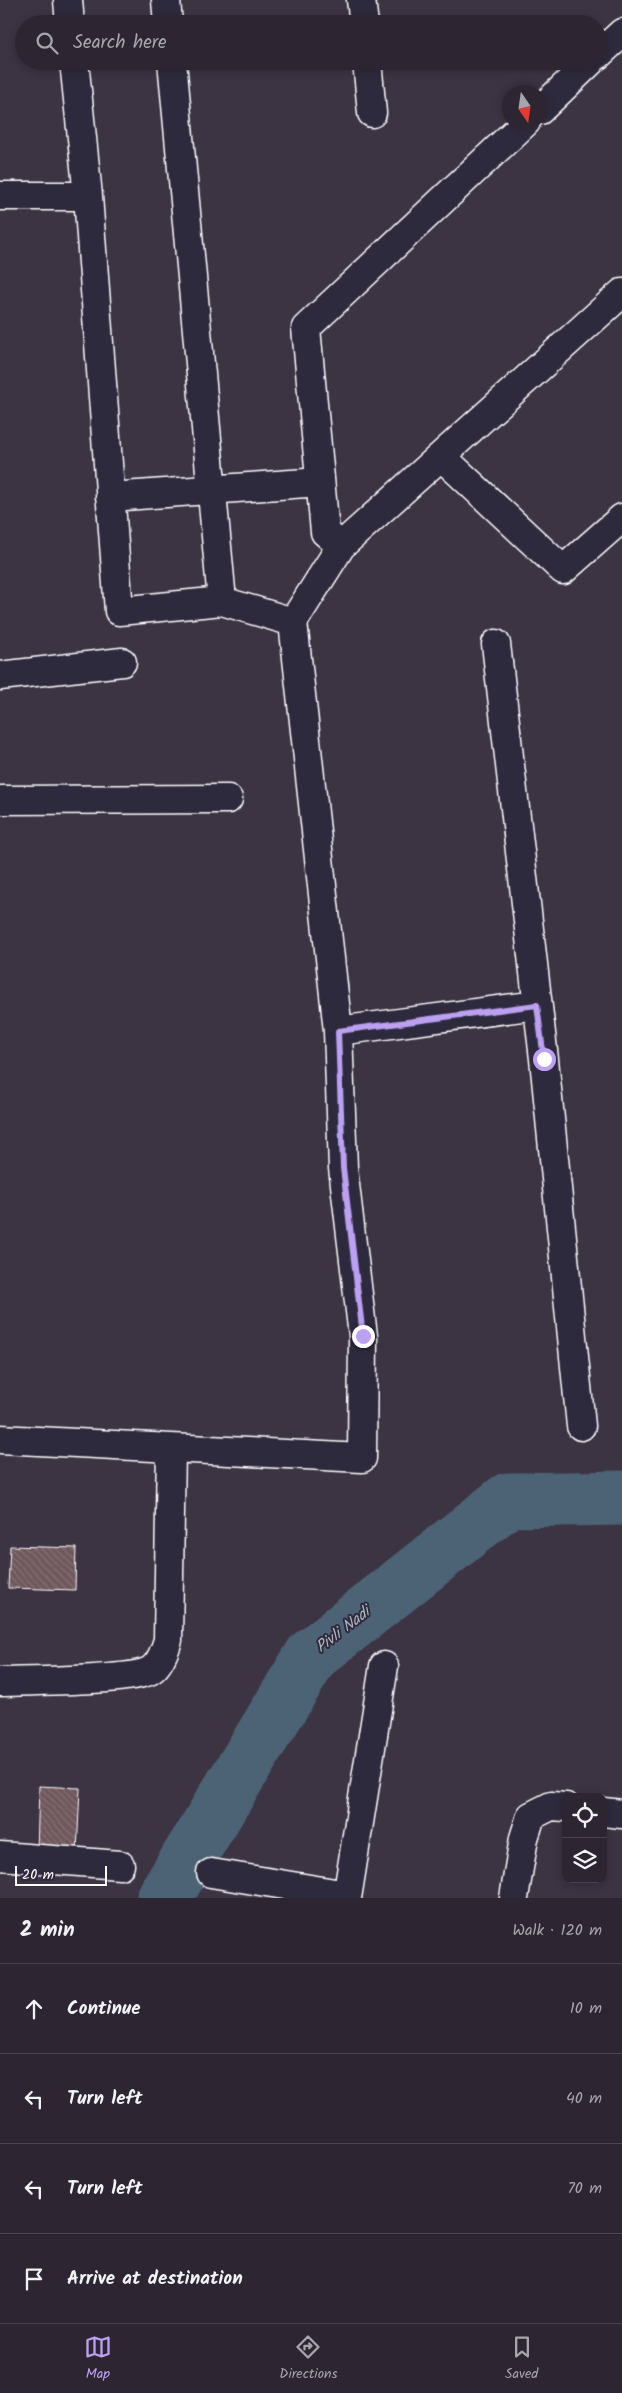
<!DOCTYPE html>
<html lang="en">
<head>
<meta charset="utf-8">
<style>
  :root { --surface:#2d2632; --page:#352e3a; --text:#f1f3f6; --muted:#a7a5ac; --line:#48434d; --accent:#bca0f2 }
  body { margin:0; font-family:Kalam,sans-serif; background:var(--page); color:var(--text) }
  .controls { position:absolute; right:15px; bottom:15px; display:grid; overflow:hidden; border-radius:10px; box-shadow:0 2px 8px #0003 }
  .controls button { width:45px; height:45px; display:grid; place-items:center; padding:0; border:0; border-bottom:1px solid var(--line); background:var(--surface); color:var(--text); font:25px sans-serif }
  .compass { position:absolute; left:502px; top:85px; width:45px; height:45px; border-radius:50%; background:var(--surface); box-shadow:0 2px 8px #0003; rotate:167deg }
  .scale { position:absolute; left:15px; bottom:12px; width:92px; box-sizing:border-box; padding-left:5px; border:2px solid #fff; border-top:0; font-size:14px; line-height:18px; white-space:nowrap; color:#fff; -webkit-text-stroke:4px #2f2a3d; paint-order:stroke }
  .stop { position:absolute; width:15px; height:15px; margin:-11px; border:4px solid #bca0f2; border-radius:50%; background:#fff }
  .stop.end { background:#bca0f2; border-color:#fff; box-shadow:0 1px 5px #0008 }
  .list { margin:0; padding:0; list-style:none }
  h2 { display:flex; justify-content:space-between; align-items:center; height:65px; margin:0; padding:0 20px; font-size:21px }
  h2 small { font-size:16px; font-weight:400; color:var(--muted) }
  .list li { display:grid; grid-template-columns:32px 1fr auto; gap:15px; align-items:center; box-sizing:border-box; height:90px; padding:0 20px; border-top:1px solid var(--line) }
  .list b { display:block; font-size:19px; white-space:nowrap }
  .list em { font-size:16px; font-style:normal; color:var(--muted) }
  .icon { flex:none; width:28px; height:28px; fill:none; stroke:currentColor; stroke-width:2; stroke-linecap:round; stroke-linejoin:round }
  .map { position:relative; flex:none; width:622px; height:1898px; overflow:hidden }
  .search { position:absolute; background:var(--surface); box-shadow:0 2px 8px #0003; left:15px; right:15px; top:15px; height:55px; display:flex; align-items:center; gap:12px; box-sizing:border-box; padding:0 18px; border-radius:28px; color:var(--muted); font-size:19px }
  .sheet { height:425px; background:var(--surface) }
  nav { display:flex; justify-content:space-around; align-items:center; box-sizing:border-box; height:70px; border-top:1px solid var(--line); background:var(--surface); font-size:14px; color:var(--muted) }
  nav a { display:grid; justify-items:center; gap:2px }
  nav .on { color:var(--accent) }
  .map>svg:first-child { display:block }
  .lines { fill:none; stroke-linecap:round; stroke-linejoin:round }
  .river { stroke:#4b6474; stroke-width:55 }
  .building { fill:url(#building-back-hatch); stroke:#fff }
  .minor-casing { stroke:#fff; stroke-width:31 }
  .minor { stroke:#2f2a3d; stroke-width:28 }
  .route { stroke:#bca0f2; stroke-width:6 }
  .labels { text-anchor:middle; dominant-baseline:central; stroke-width:4; stroke-linejoin:round; paint-order:stroke }
  .water-label { font-size:16px; font-style:italic; fill:#aeb9c0; stroke:#2f2a3d }
</style>
</head>
<body>
<div class="map">
<svg width="622" height="1898" viewBox="0 0 622 1898">
  <defs>
    <pattern id="building-back-hatch" width="6" height="6" patternUnits="userSpaceOnUse" patternTransform="scale(1.25)"><rect width="6" height="6" fill="#6e585c"/><path d="M-1 5l2 2M0 0l6 6M5-1l2 2" fill="none" stroke="#847174"/></pattern>
  </defs>
  <rect width="100%" height="100%" fill="#3c3343"/>
  <filter id="ink" filterUnits="userSpaceOnUse"><feTurbulence type="fractalNoise" baseFrequency=".02" numOctaves="2"/><feDisplacementMap in="SourceGraphic" scale="10" xChannelSelector="R" yChannelSelector="G"/><feConvolveMatrix kernelMatrix="1 2 1 2 8 2 1 2 1" color-interpolation-filters="sRGB"/></filter>
  <g filter="url(#ink)">
    <g class="lines">
      <!-- river -->
      <path class="river" d="M164,1898L312,1655L508,1500L622,1498"/>
    </g>
    <!-- building -->
    <path class="building" d="M10,1546L76,1548L75,1590L8,1588Z
      M39,1786L80,1788L77,1853L37,1852Z"/>
    <g class="lines">
      <!-- minor casing -->
      <g class="minor-casing">
        <path id="minor" d="M68,0L70,24
          M166,0L168,24
          M361,0L364,24
          M598,55L622,33
          M74,61L88,196
          M172,61L222,601
          M367,61L372,113
          M540,110L591,61
          M0,196H88L119,611L222,601L293,622
          M441,456L563,570L622,518
          M110,497L320,482
          M341,546L325,532L306,328L526,122
          M496,644L544,1059L581,1426
          M0,676L122,662
          M0,800L228,799
          M338,1031L537,1005
          M0,1439L362,1458L363,1336L343,1168L338,1031L293,622L341,546L622,293
          M0,1682C27,1681 134,1681 151,1670C160,1664 165,1650 168,1640L171,1448
          M603,1812L622,1814
          M0,1856L120,1865
          M211,1873L347,1895
          M347,1898L384,1666
          M514,1898L524,1838L531,1816L551,1806L566,1807"/>
      </g>
      <!-- minor -->
      <use href="#minor" class="minor"/>
    </g>
  </g>
  <g class="lines" filter="url(#ink)">
    <!-- route -->
    <path class="route" d="M363,1336L343,1168L338,1031L537,1005L544,1059"/>
  </g>
  <g class="labels">
    <!-- water labels -->
    <g class="water-label">
      <text transform="translate(343 1630) rotate(-38)">Pivli Nadi</text>
    </g>
  </g>
</svg>
<div class="controls">
<button><svg class="icon" aria-label="locate" viewBox="0 0 24 24"><circle cx="12" cy="12" r="6"/><path d="M12 2v4M12 18v4M2 12h4M18 12h4"/></svg></button>
<button><svg class="icon" aria-label="layers" viewBox="0 0 24 24"><path d="M12 4l9 5-9 5-9-5zM3 14l9 5 9-5"/></svg></button>
</div>
<svg class="compass" viewBox="-18 -18 36 36"><path d="M0-13l5 13h-10z" fill="#e53935"/><path d="M0 13l5-13h-10z" fill="#a7a5ac"/></svg>
<div class="scale">20 m</div>
<div class="stop" style="left:544px;top:1059px"></div>
<div class="stop end" style="left:363px;top:1336px"></div>
<div class="search"><svg class="icon" aria-label="search" viewBox="0 0 24 24"><circle cx="10" cy="10" r="6"/><path d="M15 15l6 6"/></svg>Search here</div>
</div>
<section class="sheet">
<h2>2 min<small>Walk · 120 m</small></h2>
<ul class="list">
<li><svg class="icon" aria-label="ahead" viewBox="0 0 24 24"><path d="M12 20V5M6 11l6-6 6 6"/></svg><div><b>Continue</b></div><em>10 m</em></li>
<li><svg class="icon" aria-label="left" viewBox="0 0 24 24"><path d="M17 20v-9H6M10 6l-5 5 5 5"/></svg><div><b>Turn left</b></div><em>40 m</em></li>
<li><svg class="icon" aria-label="left" viewBox="0 0 24 24"><path d="M17 20v-9H6M10 6l-5 5 5 5"/></svg><div><b>Turn left</b></div><em>70 m</em></li>
<li><svg class="icon" aria-label="arrive" viewBox="0 0 24 24"><path d="M6 21V4h12l-3 4 3 4H6"/></svg><div><b>Arrive at destination</b></div></li>
</ul>
</section>
<nav>
<a class="on"><svg class="icon" aria-label="map" viewBox="0 0 24 24"><path d="M3 6l6-2 6 2 6-2v14l-6 2-6-2-6 2zM9 4v14M15 6v14"/></svg>Map</a>
<a><svg class="icon" aria-label="directions" viewBox="0 0 24 24"><path d="M12 3l9 9-9 9-9-9zM9 14v-3h6M13 9l2 2-2 2"/></svg>Directions</a>
<a><svg class="icon" aria-label="saved" viewBox="0 0 24 24"><path d="M7 4h10v16l-5-4-5 4z"/></svg>Saved</a>
</nav>
</body>
</html>
